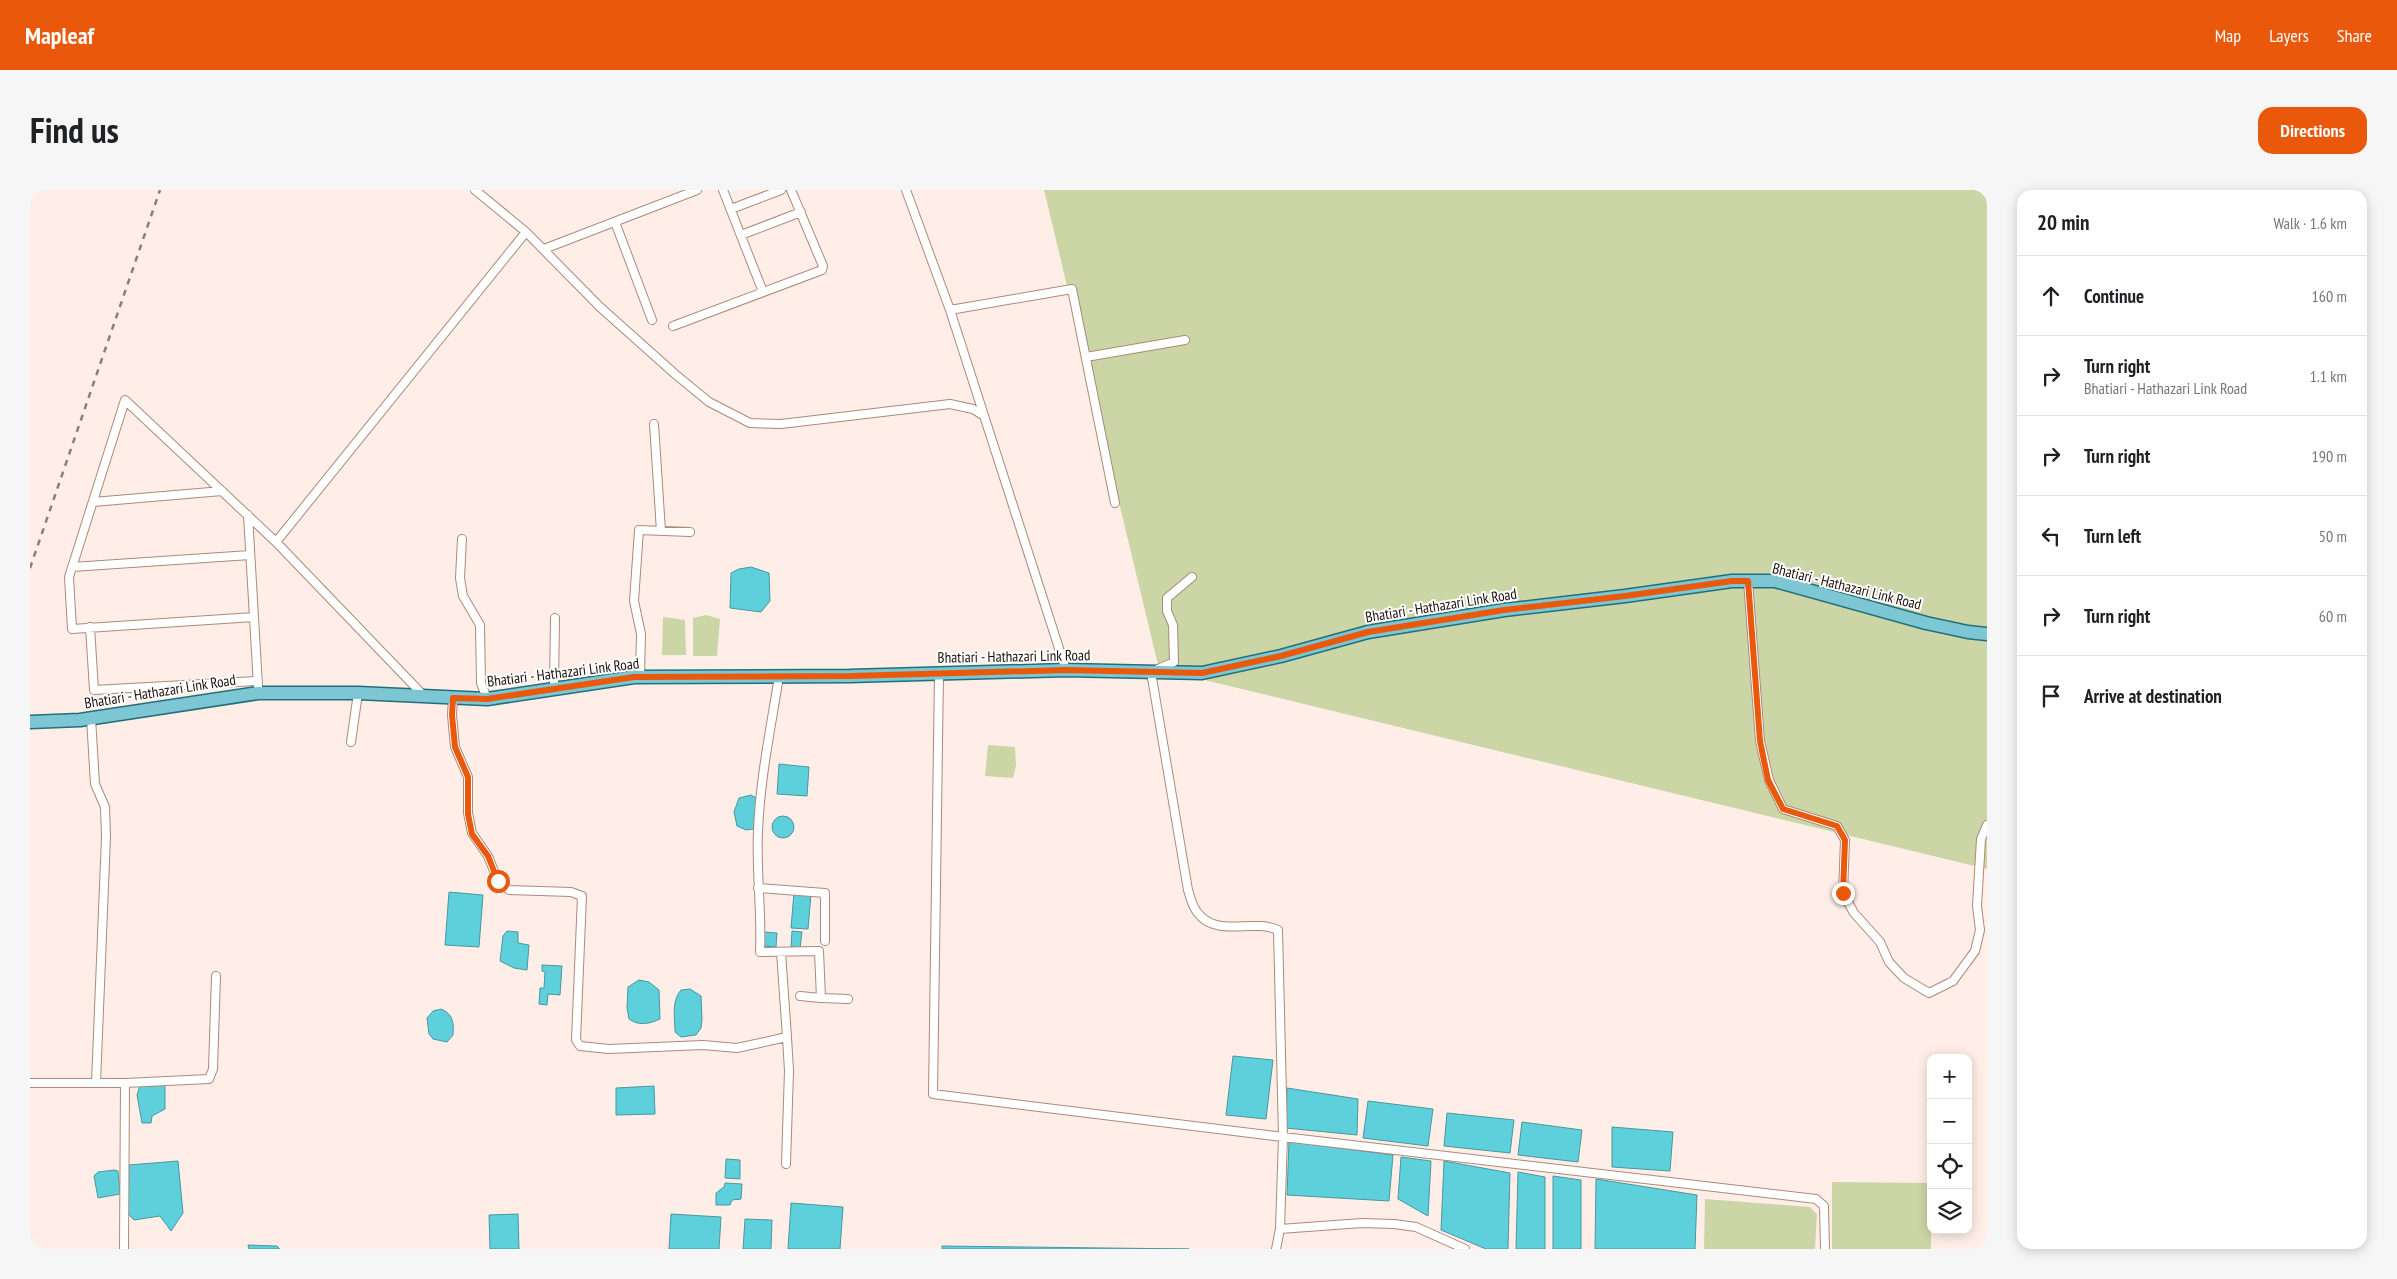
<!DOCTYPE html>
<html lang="en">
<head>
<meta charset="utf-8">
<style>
  :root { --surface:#fff; --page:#f6f6f6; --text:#202124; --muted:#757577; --line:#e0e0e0; --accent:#ea580c }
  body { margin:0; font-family:"PT Sans Narrow",sans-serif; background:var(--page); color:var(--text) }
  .controls { position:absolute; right:15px; bottom:15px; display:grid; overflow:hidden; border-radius:10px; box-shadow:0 2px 12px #0003 }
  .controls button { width:45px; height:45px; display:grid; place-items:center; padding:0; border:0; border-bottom:1px solid var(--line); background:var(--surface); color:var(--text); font:25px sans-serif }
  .stop { position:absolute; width:15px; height:15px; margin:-11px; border:4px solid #ea580c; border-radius:50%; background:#fff }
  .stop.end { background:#ea580c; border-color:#fff; box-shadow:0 1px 5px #0008 }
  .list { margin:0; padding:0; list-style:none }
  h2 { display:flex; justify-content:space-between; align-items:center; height:65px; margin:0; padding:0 20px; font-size:21px }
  h2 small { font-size:16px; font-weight:400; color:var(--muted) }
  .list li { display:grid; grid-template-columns:32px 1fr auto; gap:15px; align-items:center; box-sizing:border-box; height:80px; padding:0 20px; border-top:1px solid var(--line) }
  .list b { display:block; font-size:19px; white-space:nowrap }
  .list p { margin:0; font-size:16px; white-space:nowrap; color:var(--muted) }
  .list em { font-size:16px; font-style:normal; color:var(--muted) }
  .icon { flex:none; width:28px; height:28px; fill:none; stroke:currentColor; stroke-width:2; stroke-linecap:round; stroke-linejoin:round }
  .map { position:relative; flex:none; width:1957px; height:1059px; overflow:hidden; border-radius:15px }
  header { display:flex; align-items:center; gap:30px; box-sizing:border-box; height:70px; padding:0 25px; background:var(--accent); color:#fff }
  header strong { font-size:24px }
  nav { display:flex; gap:28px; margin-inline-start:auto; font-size:18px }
  .intro { display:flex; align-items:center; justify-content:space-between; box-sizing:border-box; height:120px; padding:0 30px }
  h1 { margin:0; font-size:35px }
  .button { padding:12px 22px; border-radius:15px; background:var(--accent); color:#fff; font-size:18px; font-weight:700 }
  main { display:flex; gap:30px; padding:0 30px }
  aside { flex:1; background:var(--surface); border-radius:15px; box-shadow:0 2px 12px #0003 }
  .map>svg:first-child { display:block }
  .green { fill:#ccd5a6 }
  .water { fill:#5dd0db; stroke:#4a979d }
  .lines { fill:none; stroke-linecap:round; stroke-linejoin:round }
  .minor-casing { stroke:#ac8a78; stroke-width:10 }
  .primary-casing { stroke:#226f7a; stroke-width:15 }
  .minor { stroke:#fff; stroke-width:8 }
  .primary { stroke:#7cc7d3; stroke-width:12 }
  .rail { stroke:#8c7d77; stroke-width:2.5; stroke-dasharray:6 6; stroke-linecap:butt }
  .route { stroke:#ea580c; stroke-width:6 }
  .labels { text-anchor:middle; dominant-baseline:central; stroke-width:4; stroke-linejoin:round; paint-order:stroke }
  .street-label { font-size:15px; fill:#1e110b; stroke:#fff }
</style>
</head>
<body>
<header>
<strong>Mapleaf</strong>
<nav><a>Map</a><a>Layers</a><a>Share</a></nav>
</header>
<div class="intro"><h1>Find us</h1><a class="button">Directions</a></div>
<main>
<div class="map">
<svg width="1957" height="1059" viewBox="0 0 1957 1059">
  <rect width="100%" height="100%" fill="#feeee7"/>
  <!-- green -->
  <path class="green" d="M1014,0H1957V679L1129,479Z
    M676,425L690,429L687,466H663V428Z
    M633,427L655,430L656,465H632Z
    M958,555L985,557L986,576L983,588L955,586Z
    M1802,992L1901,993V1059H1802Z
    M1675,1009L1780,1017L1787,1024L1785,1059H1674Z"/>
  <!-- water -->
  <path class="water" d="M721,377L739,383L740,411L731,422L700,418L701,383L709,379Z
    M749,574L779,577L777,606L747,604Z
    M721,605L728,609L726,634L723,639L716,640L707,636L704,622L709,608Z
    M742 637a11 11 0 1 1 22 0a11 11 0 1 1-22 0Z
    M419,702L453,705L449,757L415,755Z
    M764,702L781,704L778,739L761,738Z
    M477,741L488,742V753L499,755L497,780L484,778L470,771L473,746Z
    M762,741L772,742L770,758L761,757Z
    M734,742L747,743L746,757L733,756Z
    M512,775L532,776L530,805L518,804L517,815L509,814L510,798H514L515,782L512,781Z
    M609,790L619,792L629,800L630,829C620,834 608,836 599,829L597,818L598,797Z
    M660,799L671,806L672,830L671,838L666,845L651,847L645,842C645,828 641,812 651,800Z
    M411,819C423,824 424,832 423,845L417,852L403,849L399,844L397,828L403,821Z
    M1203,866L1243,870L1236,929L1196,925Z
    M135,894V919L122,926L121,933H112L107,905L110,895Z
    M624,896L625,924L586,925V898Z
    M1257,898L1328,909L1327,945L1256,938Z
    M1338,911L1403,919L1398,956L1333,948Z
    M1417,923L1484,930L1480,963L1414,956Z
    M1492,932L1552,940L1548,972L1488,965Z
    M1582,937L1643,942L1640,981L1582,977Z
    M1259,951L1363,965L1359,1011L1257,1005Z
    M1371,967L1401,971L1398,1026L1368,1009Z
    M696,969L710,970V989L695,988Z
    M148,971L153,1023L141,1041L130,1026L104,1030L98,1024L99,975Z
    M1414,971L1480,983L1478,1059H1456L1411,1040Z
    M84,980L88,981L90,1004L68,1008L64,986L68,982Z
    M1488,982L1515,987V1059H1486Z
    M1523,986L1551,990V1059H1523Z
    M1566,989L1667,1005L1665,1059H1565Z
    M695,993L712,994L711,1009L702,1010L700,1015H686V1003L694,997Z
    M761,1013L813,1017L810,1059H758Z
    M488,1024L489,1059H460L459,1025Z
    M641,1024L691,1027L689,1059H639Z
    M715,1029L742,1030L741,1059H713Z
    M218,1055L247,1056L250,1059H219Z
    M912,1056L1159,1059H912Z"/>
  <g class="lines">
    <!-- minor casing -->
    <g class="minor-casing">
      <path id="minor" d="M693,0L733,102
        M876,0L920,120L1036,480
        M701,19L751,0
        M585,32L622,130
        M496,42L570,117L645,184L679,212L720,233L751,234L920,214L943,219L954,226
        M711,45L771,22
        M514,59L667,0
        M920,120L1042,99L1085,313
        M643,136L792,80L793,76L761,0
        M1056,167L1155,150
        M624,234L631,341
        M63,312L192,301
        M218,325L228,496
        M432,349L430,388L433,406L450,435L451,493L457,509
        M42,377L220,365
        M1162,387L1137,408V421L1143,435L1144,472L1121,482L1158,700C1160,706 1162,716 1167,722C1187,749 1222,728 1248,740L1253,947L1786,1009L1794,1016L1795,1059
        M1718,391L1730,551L1739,590L1753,619L1807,636L1815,650L1813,703L1824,723L1850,752L1859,772L1874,788L1899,803L1923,791L1945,761L1950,740L1947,716L1951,649L1957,635
        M224,427L42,439L39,387L95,210L246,352
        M60,437L64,500L228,491
        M909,484L903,904L1253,947L1250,1039
        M749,486C741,537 730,589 728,641C726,681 732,722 730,762L789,761L791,808L818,809
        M610,487L611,444L604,411L609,340L660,342
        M524,498L525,428
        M394,506L246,352L496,42L445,0
        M423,508L422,525L425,557L438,587V623L442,643L458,666L468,691L479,700L541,702L552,706L546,850L550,856L579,859L673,855L707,858L757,847L751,762
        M61,528L65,594L75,617L76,647L66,893
        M321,552L328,503
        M728,698L795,703V751
        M770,806L791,808
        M0,893H95
        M756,974L759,881L757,847
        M94,1059L95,893L179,889L183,879L186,786
        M1246,1059L1250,1039L1332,1033L1364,1034L1386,1037L1435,1059"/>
    </g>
    <!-- primary casing -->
    <g class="primary-casing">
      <path id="primary" d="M0,532L50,530L228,503H328L457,509L604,487L820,486L1036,480L1172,483L1251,466L1338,442L1474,420L1595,406L1702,391H1745L1896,433L1938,442L1957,444"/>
    </g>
    <!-- minor -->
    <use href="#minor" class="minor"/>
    <!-- primary -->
    <use href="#primary" class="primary"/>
    <!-- rail -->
    <path class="rail" d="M0,378L130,0"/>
  </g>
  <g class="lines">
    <!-- route -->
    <path class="route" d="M468,691L458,666L442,644L438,624V587L425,557L422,525L423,508L457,509L604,487L820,486L1036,480L1172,483L1251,466L1338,442L1474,420L1595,406L1702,391H1718L1730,551L1738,590L1753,619L1807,636L1815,650L1813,703"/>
  </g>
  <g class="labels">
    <!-- street labels -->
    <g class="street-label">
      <text transform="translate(1817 396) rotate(14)">Bhatiari - Hathazari Link Road</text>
      <text transform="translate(1411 415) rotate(-9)">Bhatiari - Hathazari Link Road</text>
      <text transform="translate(984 466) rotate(-1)">Bhatiari - Hathazari Link Road</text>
      <text transform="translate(533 482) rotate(-7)">Bhatiari - Hathazari Link Road</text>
      <text transform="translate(130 501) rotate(-9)">Bhatiari - Hathazari Link Road</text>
    </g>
  </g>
</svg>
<div class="controls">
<button>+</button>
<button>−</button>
<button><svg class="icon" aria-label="locate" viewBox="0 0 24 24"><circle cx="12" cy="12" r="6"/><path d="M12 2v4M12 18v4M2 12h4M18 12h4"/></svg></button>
<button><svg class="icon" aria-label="layers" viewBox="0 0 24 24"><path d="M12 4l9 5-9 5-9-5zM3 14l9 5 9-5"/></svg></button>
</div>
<div class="stop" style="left:468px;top:691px"></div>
<div class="stop end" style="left:1813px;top:703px"></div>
</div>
<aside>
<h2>20 min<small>Walk · 1.6 km</small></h2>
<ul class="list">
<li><svg class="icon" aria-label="ahead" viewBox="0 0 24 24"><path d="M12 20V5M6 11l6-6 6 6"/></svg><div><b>Continue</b></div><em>160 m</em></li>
<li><svg class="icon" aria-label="right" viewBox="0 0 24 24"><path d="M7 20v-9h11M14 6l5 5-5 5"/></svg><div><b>Turn right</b><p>Bhatiari - Hathazari Link Road</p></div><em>1.1 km</em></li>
<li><svg class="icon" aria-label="right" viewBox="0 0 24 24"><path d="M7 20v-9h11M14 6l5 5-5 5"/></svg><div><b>Turn right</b></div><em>190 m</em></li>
<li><svg class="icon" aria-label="left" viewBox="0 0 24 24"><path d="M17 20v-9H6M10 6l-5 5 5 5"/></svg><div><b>Turn left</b></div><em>50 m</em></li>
<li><svg class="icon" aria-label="right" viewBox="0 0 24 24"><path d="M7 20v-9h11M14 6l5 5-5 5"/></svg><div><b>Turn right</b></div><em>60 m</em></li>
<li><svg class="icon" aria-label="arrive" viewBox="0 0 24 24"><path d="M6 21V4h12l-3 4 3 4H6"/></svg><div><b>Arrive at destination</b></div></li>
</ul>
</aside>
</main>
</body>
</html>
